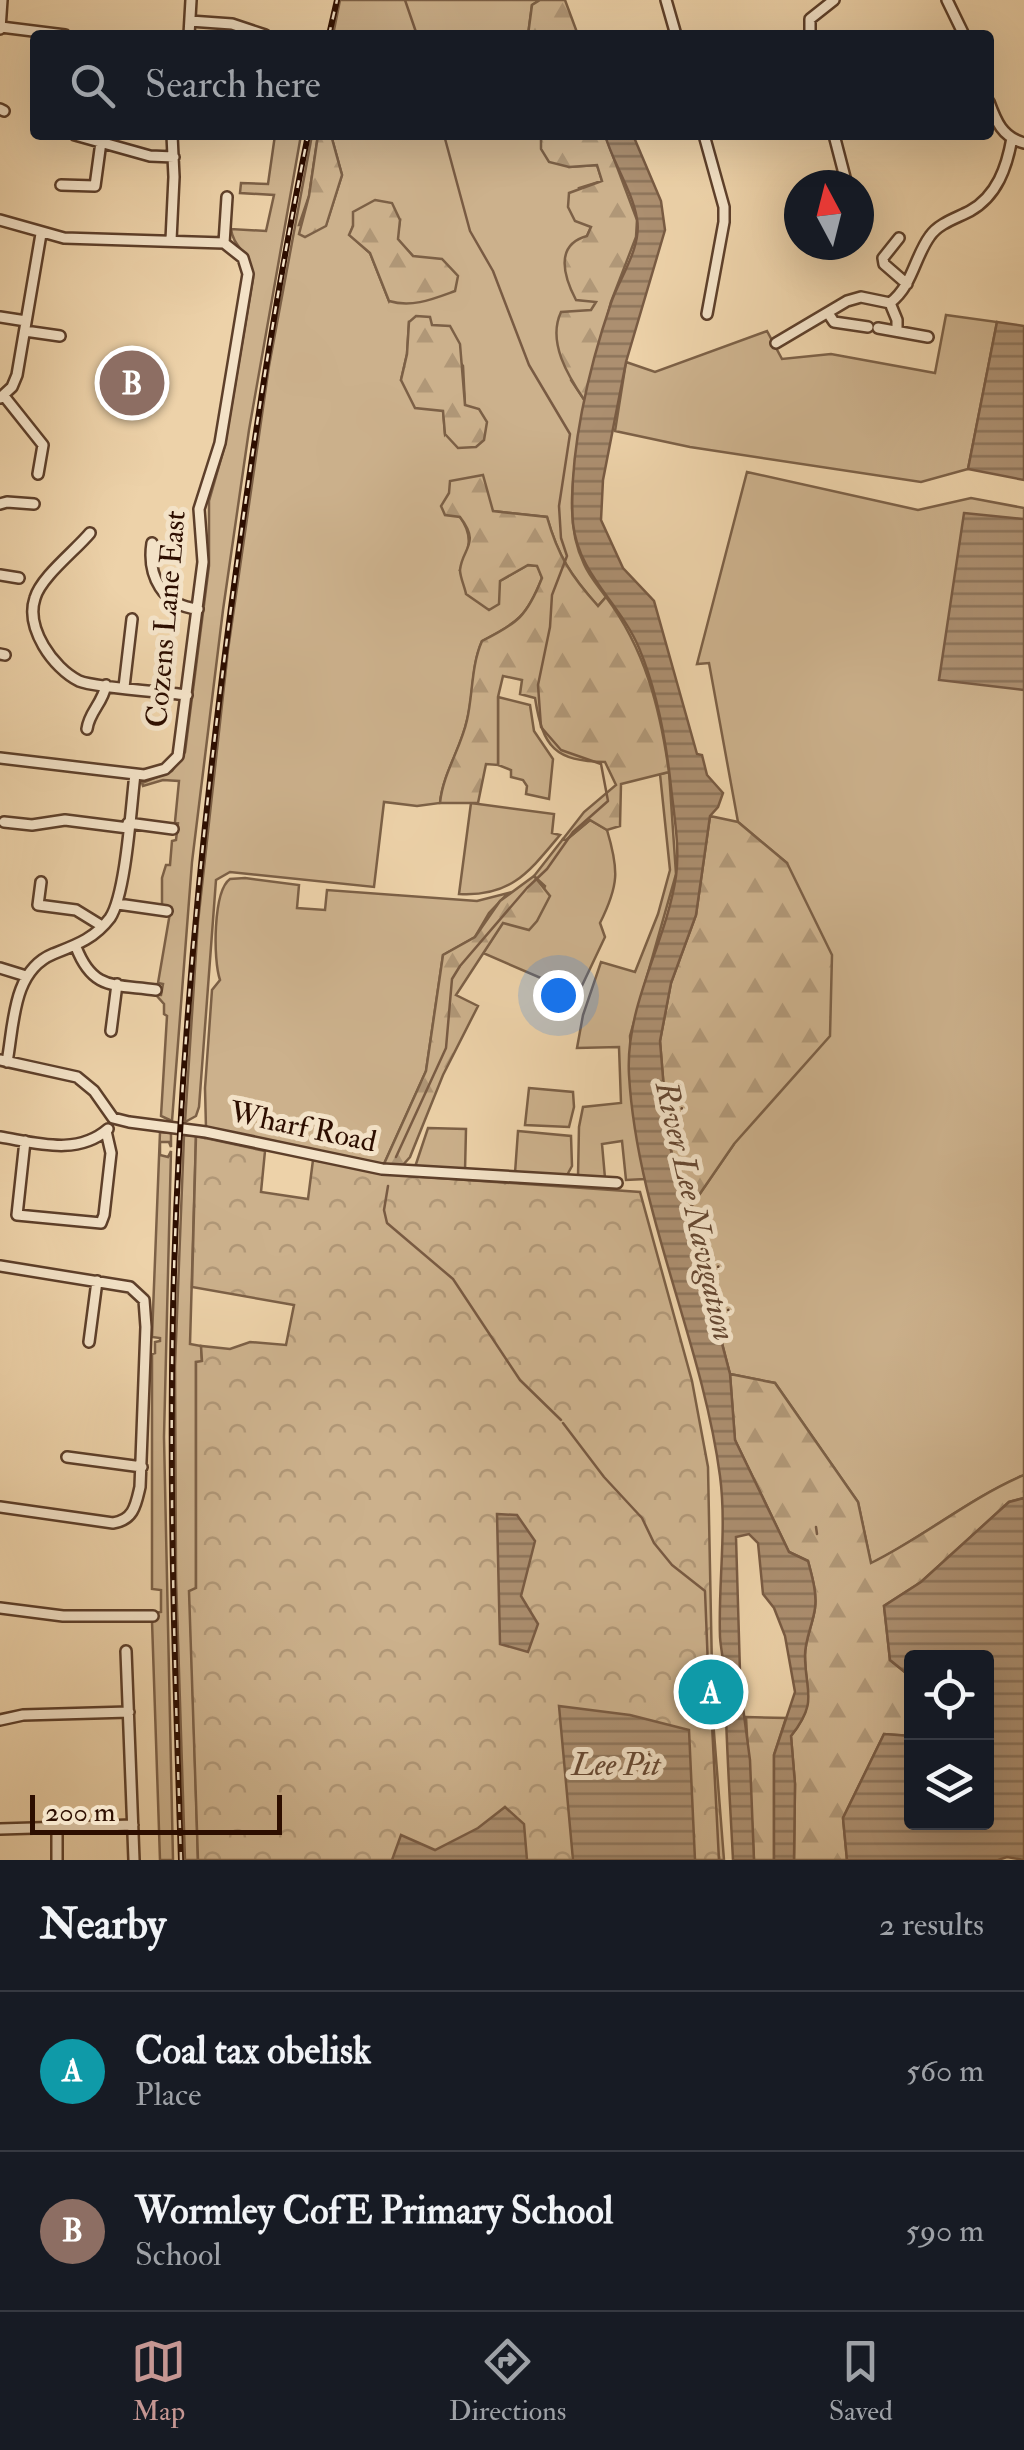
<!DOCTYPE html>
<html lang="en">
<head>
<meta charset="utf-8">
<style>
  :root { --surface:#171b24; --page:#242831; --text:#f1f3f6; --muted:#9ea1a6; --line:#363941; --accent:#c59692 }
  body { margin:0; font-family:"IM FELL Double Pica",serif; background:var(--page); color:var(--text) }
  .controls { position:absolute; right:30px; bottom:30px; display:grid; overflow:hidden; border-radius:10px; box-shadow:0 10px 40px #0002 }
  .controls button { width:90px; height:90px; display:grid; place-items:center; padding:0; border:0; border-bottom:2px solid var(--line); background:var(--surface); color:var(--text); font:50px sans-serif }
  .compass { position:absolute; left:784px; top:170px; width:90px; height:90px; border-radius:50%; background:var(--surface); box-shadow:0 10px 40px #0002; rotate:353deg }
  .scale { position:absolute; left:30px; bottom:25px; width:252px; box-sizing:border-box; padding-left:10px; border:5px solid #2d0e00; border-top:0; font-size:28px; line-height:35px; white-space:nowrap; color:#2d0e00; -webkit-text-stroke:8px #f3e2c7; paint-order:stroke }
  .you { position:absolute; left:558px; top:995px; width:35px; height:35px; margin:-25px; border:8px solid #fff; border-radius:50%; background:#1a73e8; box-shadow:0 0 0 15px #1a73e833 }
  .badge { display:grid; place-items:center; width:65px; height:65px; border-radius:50%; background:var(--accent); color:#fff; font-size:32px; font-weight:700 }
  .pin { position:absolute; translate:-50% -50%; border:5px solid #fff; box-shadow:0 2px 10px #0006 }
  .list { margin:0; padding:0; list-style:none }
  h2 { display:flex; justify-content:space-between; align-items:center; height:130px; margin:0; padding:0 40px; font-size:42px }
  h2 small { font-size:32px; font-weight:400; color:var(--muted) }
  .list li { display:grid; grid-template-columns:65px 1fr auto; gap:30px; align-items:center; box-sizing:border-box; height:160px; padding:0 40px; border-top:2px solid var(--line) }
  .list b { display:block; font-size:38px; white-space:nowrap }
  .list p { margin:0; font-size:32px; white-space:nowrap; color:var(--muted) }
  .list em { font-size:32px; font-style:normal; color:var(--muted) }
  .icon { flex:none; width:55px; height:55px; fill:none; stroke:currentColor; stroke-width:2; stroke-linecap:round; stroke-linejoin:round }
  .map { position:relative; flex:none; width:1024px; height:1860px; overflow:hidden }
  .search { position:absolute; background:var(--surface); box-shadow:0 10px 40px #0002; left:30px; right:30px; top:30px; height:110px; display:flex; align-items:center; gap:25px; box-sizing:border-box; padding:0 35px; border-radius:10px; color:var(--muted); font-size:38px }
  .sheet { height:450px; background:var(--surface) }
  nav { display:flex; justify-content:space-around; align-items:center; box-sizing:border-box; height:140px; border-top:2px solid var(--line); background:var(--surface); font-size:28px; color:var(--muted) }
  nav a { display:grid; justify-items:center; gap:5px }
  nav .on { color:var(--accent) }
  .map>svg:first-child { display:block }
  .green { fill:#ccb18c; stroke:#7c6046; stroke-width:2.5; fill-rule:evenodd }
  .forest { fill:url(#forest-firs); stroke:#7c6046; stroke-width:2.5 }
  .park { fill:url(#park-crowns); stroke:#7c6046; stroke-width:2.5 }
  .water { fill:url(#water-rules); stroke:#795b43; stroke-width:2.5 }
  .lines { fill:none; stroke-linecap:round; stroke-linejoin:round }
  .stream { stroke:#795b43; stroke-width:2.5 }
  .street-casing { stroke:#5d3f2a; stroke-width:14 }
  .street { stroke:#f3e2c7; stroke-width:9 }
  .rail-casing { stroke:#2d0e00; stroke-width:6 }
  .rail { stroke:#f3e2c7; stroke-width:2.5; stroke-dasharray:8; stroke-linecap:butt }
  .labels { text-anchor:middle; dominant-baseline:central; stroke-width:10; stroke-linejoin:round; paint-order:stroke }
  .street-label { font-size:30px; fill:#2d0e00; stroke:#f3e2c7 }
  .water-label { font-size:32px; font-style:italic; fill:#664832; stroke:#f3e2c7 }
</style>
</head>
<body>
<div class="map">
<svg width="1024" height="1860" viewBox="0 0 1024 1860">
  <defs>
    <pattern id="forest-firs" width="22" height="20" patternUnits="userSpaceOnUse" patternTransform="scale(2.5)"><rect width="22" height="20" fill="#ccb18c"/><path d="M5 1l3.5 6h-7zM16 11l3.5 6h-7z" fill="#b09777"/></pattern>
    <pattern id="park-crowns" width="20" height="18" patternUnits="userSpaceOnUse" patternTransform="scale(2.5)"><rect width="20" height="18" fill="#ccb18c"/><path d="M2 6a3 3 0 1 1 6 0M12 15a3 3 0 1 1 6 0" fill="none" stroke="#b09777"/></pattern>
    <pattern id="water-rules" width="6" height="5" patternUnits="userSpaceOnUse" patternTransform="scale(2.5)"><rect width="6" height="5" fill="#ac8f70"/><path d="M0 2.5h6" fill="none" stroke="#8c735a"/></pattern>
  </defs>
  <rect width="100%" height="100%" fill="#edd2a9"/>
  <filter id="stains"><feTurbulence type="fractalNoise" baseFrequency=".002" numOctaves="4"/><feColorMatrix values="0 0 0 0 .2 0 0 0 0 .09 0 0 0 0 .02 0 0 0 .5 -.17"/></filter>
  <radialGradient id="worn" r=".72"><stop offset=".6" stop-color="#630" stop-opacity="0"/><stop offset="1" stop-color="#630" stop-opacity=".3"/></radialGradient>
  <!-- green -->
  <path class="green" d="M340,0H540L532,5L528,35H333Z
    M275,135H301L249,430L223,610L192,862L172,1121L161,1116L167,1016L164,1014V1004L156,995H161L163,984L158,983L171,907L162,905V878L166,865H170L172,841L176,840L178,823L175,822L179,781L163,780L143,786L142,783L172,771L185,752L209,566V501L225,445L253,278C252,254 233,248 231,229L266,231L274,195L240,193L241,183L268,184Z
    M312,135H318L309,196L299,225H326L342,175L331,135H550L541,139L569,167L597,165L602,181L579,188L591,227L587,236L597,301L571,380L585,401C578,452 560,515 584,564C589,576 599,587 606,597L598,606C571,576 558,556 547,517L493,511L460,517C474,536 469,550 460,570L500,581L528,565L538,566L542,578C527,616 518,623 482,641C471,666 474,694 467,720C461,749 443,773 440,803L417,806L384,802L374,887L230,872L216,880L199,1107L196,1116L185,1122L198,922L228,650L269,366ZM400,220L397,239L413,256L389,301L370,253L350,235L353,226ZM409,322L432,325L463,366L465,405L445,434L443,410L401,380L407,354Z
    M946,315L997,322L968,469L921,482L690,447L615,431L626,362L655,372L767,331L782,359L831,354L935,373Z
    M747,472L918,510L971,498L1024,508V1475C970,1498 923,1537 871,1564L858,1502L775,1383L730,1374L688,1211L734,1144L787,863L738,822L709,663L697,664Z
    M498,697L530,705L534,731L553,759L549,799L526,794L527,786L523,780L511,777V770L498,765Z
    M669,772L676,874L630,1036L636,1130L645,1179L626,1180L622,1141L602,1144L605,1178L578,1177L579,1127L583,1107L621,1103L619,1047L577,1048L583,1015L601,962L635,972L658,914L670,870L660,774Z
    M471,803L554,814L552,833L560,835C529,872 511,897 459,894Z
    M590,820L607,830C619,870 619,885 600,923L605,937L578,994L483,953L503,922L528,929L545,886L534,876L563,839L566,840Z
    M245,878L299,885L297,908L325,910L327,890L477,901L508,893L489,913L475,937L443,955L426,1071L384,1164L341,1159L206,1128L205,1088L212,990L220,980C213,960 213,891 230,879Z
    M529,1088L573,1092L574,1107L569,1127L525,1125Z
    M428,1128L466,1129L465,1171L415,1167Z
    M518,1131L571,1136L572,1166L566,1177L515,1173Z
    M160,1132L171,1133V1147L169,1142H160V1155L168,1157L171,1151L164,1437L173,1860H160L152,1621L153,1613L161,1612V1590L152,1589V1354L155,1353V1342L160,1341V1338L152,1337Z
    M184,1135L196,1136L190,1344L201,1346L202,1362H196V1591L190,1598L198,1860H185L176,1577L175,1366Z"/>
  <!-- forest -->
  <path class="forest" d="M540,0H565L578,35H528L532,5Z
    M318,135H331L342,175L326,226L305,237L299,234L309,196Z
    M550,135H605L637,220L636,237L611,302L585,401C568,376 547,342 561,312L591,310L596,302L576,300C564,277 554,245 587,236L591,227L575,221L568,207L569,193L602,181L597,165L569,167L549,162L541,149V139Z
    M375,200L392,203L400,220L398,239L413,256L442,259L458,276L455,291C433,299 412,308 389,301L370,253L349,235L353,226V212Z
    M416,316L430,317L432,325L450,326L460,344L465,405L479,409L487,422L484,440L476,447L458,448L445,434L443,411L415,408L401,380L407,354L409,322Z
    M483,475L493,511L547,517C558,556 571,576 598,606L606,597C645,649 660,708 669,772L621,784L620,826L607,830L590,820L566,840L563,839L584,812L616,785L605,762C555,761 543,748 535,698L520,694L522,680L503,676L498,697V765L486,764L478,803H440C443,773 461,748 467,720C473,694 471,666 482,641C518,623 527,616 542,578L537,566L528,565L500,581L499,604L489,610L466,594C465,588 460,577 460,570C462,548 481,544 460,517L445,515L441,506L449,493L450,481Z
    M710,816L738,822L787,863L832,955L830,1036L734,1144L688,1211L668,1139L660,1041L671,983L696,915Z
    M534,876L550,896L537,921L529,930L503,923L456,995L478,1006L443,1075L410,1157L402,1166L384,1164L426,1071L443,955L475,937L500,901Z
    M730,1374L775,1383L858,1502L871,1563C924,1537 970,1498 1024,1475V1498L1009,1502L921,1582L884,1606L890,1660L911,1677V1736L884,1734L843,1818L847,1860H794L795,1784L791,1736C817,1704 805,1690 805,1655C805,1639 813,1624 815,1608C817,1593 812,1576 808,1561L789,1552L735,1440Z
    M746,1717L786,1718L774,1755V1860H754Z"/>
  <!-- park -->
  <path class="park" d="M196,1136L265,1151L261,1192L308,1199L313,1160L409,1176L640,1192L692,1381L708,1467L713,1720L724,1860H198L189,1591L196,1588V1362L202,1361L201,1346L230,1349L250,1342L286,1345L294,1305L192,1287Z"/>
  <!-- water -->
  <path class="water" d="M605,135H633L661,201L665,230L626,362L603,480L601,520L623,568L654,601L697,754L702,755L707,775L723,793L718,807L710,816L696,915L671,983L660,1041L668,1139L730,1374L735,1440L789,1552L808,1561C812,1576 817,1593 815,1608C813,1624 805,1639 805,1655C805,1692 819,1701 791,1736L795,1784L794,1860H774V1755L795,1692L785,1636L774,1608L763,1594L758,1543L749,1534L736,1537L740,1672L734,1682L740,1685L750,1760L754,1860H733C730,1800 726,1741 725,1681C725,1666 721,1652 720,1637C718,1584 727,1529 720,1476C702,1340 637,1213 629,1075C625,1005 666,944 676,876C680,848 674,815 671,787C666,740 657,691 639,648C620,603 578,574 573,523C568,455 589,367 611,303C620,277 642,247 637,219C632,190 613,163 605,135Z
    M997,322L1024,326V480L968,469Z
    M964,513L1024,519V690L939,680Z
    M1024,1498V1860L1007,1857L998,1860H847L843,1818L884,1734L911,1736L912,1822H986V1658H912L911,1677L890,1660L884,1606L921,1582L1009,1502Z
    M497,1514L517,1515L535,1541L521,1596L538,1624L528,1652L500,1644Z
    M559,1706L630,1715L689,1730L695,1860H573Z
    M505,1807L524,1824L527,1860H392L401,1835L435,1850L478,1828Z"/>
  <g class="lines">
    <!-- stream -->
    <path class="stream" d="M405,0L417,35
      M396,1157L446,1048L452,979L460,966L527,888L547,869L573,832L608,801L601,764L561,750L541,727L538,685L550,627L552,595L567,556L561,538L559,506L570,434L529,365L493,271L470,231L444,135
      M388,1186L384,1210L387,1223L453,1279L520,1380L561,1420
      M563,1423L604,1477L642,1518L654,1543L672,1565L705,1591L708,1667L711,1678
      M816,1527L817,1534
      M712,1681L716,1687
      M716,1689L711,1705L719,1860"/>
    <!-- street casing -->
    <g class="street-casing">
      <path id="street" d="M666,0L676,35
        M947,0L964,35
        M190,21L232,24L265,35
        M1,27L65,35
        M0,29L2,0
        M189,35L191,0
        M810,35V19L834,0
        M989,102C996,121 1002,137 1024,143
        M0,109L4,111
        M75,135L150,156L174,157
        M704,135L724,207V222L707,314
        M834,135L847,185
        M61,185L95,186L101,142
        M0,220L64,238L224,243L243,258L248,274L220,443L199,509L203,562L178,756L165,769L144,775L0,758
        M899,238L883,258L884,264L907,284
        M171,240L174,177L172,135
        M224,243L227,197
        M890,303L897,320V331
        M828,313L834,322L868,327
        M0,317L26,321
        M878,328L928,337
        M25,331L60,336
        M776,343L847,301L861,297L890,303C913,285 914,258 930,236C939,223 957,218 970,211C997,196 1007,167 1012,138
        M4,396L43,445L38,474
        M0,398L12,387L17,375L41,234
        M0,504L7,502L34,504
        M90,533C75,551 41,577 35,598C25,628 53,668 79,681C96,688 165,692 187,695
        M152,543C147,576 163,606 198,609
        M0,575L19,578
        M0,654L5,655
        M124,687L132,619
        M87,729C89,712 103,703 106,685
        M4,822L32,825L65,820L128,828
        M128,823L173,829
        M41,882L38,905L76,910L102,926
        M118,904L167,911
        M76,947C93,991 114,984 156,990
        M0,968L26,976
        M111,1031L117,984
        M0,1060L77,1077L94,1091L113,1118L129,1122L206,1132L382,1169L617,1183
        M7,1062C14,1025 12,971 53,954C76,945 94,939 110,918C126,894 131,807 135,774
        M0,1137C37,1143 77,1156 108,1129
        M25,1141L17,1215L101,1223L104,1215L111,1153L106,1131
        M0,1266L130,1287L144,1300L146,1327L140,1487C136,1504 134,1520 113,1523L0,1507
        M89,1342L97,1281
        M67,1457L142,1467
        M0,1608L63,1616H153
        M126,1651L134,1860
        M0,1720L23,1715L129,1712
        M57,1828V1860
        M0,1829L133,1825"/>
    </g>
    <!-- street -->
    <use href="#street" class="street"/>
    <!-- rail casing -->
    <g class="rail-casing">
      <path id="rail" d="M329,35L337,0
        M181,1860C175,1677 169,1494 173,1311C178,1076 200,841 231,608C252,450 276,291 308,135"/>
    </g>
    <!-- rail -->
    <use href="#rail" class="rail"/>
  </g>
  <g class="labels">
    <!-- street labels -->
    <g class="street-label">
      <text transform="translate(166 619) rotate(-85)">Cozens Lane East</text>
      <text transform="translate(303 1127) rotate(12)">Wharf Road</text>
    </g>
    <!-- water labels -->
    <g class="water-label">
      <text transform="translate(695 1211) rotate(77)">River Lee Navigation</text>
      <text x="616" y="1765">Lee Pit</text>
    </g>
  </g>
  <rect width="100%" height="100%" filter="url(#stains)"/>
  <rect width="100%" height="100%" fill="url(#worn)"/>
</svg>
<div class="controls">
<button><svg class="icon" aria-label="locate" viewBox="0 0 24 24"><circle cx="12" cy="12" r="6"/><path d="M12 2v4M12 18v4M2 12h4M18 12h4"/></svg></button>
<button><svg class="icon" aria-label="layers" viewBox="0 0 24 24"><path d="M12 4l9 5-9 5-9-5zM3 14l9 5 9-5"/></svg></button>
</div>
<svg class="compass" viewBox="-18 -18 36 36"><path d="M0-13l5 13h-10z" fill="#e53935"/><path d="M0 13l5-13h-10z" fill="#9ea1a6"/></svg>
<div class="scale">200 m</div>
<div class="you"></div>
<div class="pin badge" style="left:711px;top:1692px;background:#0f9aa8">A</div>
<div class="pin badge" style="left:132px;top:383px;background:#8d6e63">B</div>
<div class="search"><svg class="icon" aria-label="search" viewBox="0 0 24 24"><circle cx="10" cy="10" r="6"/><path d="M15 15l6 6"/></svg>Search here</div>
</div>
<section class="sheet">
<h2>Nearby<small>2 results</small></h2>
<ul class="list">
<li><span class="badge" style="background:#0f9aa8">A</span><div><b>Coal tax obelisk</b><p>Place</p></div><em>560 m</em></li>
<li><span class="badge" style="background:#8d6e63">B</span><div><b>Wormley CofE Primary School</b><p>School</p></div><em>590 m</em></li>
</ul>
</section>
<nav>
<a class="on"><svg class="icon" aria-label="map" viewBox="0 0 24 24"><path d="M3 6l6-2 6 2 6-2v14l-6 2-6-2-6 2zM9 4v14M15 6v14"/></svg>Map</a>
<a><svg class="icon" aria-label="directions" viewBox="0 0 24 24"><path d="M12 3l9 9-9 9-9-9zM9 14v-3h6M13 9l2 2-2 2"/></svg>Directions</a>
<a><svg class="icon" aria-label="saved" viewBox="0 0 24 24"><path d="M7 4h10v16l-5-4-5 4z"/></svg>Saved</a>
</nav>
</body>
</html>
